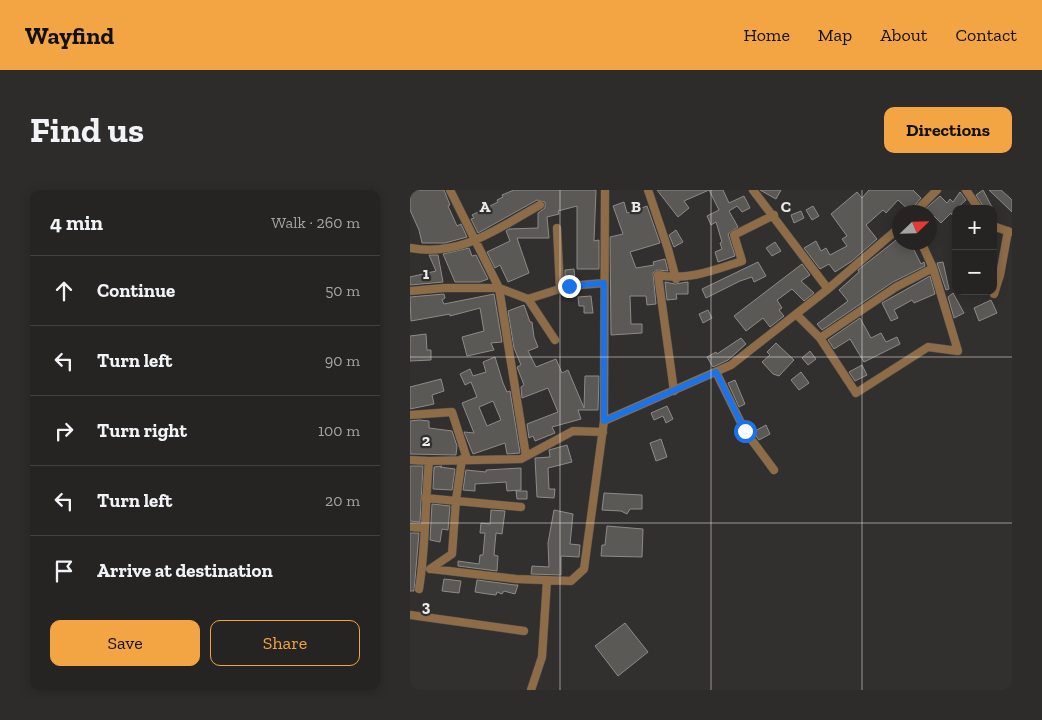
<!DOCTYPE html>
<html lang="en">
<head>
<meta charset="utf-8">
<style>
  :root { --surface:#262422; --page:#2e2c2a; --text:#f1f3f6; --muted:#a4a4a5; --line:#424140; --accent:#f3a443 }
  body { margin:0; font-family:"Zilla Slab",serif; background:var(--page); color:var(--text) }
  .controls { position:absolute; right:15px; top:15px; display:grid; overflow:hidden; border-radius:10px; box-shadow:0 2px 12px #0003 }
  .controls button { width:45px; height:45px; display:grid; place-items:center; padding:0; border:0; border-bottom:1px solid var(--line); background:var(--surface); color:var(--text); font:25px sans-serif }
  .compass { position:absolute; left:482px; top:15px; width:45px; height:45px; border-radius:50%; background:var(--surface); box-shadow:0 2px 12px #0003; rotate:67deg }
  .stop { position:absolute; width:15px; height:15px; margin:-11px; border:4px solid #1a73e8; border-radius:50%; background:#fff }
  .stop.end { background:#1a73e8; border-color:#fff; box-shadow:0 1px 5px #0008 }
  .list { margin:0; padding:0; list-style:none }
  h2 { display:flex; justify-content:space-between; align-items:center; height:65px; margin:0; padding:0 20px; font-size:21px }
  h2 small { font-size:16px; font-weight:400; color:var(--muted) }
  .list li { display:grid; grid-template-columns:32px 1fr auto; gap:15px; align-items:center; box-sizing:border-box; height:70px; padding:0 20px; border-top:1px solid var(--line) }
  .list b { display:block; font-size:19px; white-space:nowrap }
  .list em { font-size:16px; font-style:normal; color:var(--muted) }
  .actions { display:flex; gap:10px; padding:15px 20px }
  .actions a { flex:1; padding:11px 0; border:1px solid var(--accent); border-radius:10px; text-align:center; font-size:18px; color:var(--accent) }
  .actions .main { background:var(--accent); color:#111 }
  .icon { flex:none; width:28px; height:28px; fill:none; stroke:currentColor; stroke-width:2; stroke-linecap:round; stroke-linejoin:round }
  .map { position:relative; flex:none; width:602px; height:500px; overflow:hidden; border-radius:10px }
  header { display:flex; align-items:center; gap:30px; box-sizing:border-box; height:70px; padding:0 25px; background:var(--accent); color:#111 }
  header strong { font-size:24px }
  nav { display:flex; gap:28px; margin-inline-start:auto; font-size:18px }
  .intro { display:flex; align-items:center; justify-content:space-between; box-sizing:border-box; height:120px; padding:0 30px }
  h1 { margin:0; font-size:35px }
  .button { padding:12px 22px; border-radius:10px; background:var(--accent); color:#111; font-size:18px; font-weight:700 }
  main { display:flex; gap:30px; padding:0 30px }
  aside { flex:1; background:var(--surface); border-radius:10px; box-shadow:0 2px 12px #0003 }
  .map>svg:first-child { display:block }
  .building { fill:#5b5956; stroke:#8d8a88; fill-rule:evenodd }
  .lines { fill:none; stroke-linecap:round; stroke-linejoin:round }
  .minor-casing { stroke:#504e4c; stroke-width:9 }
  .minor { stroke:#8e6c47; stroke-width:8 }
  .route { stroke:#1a73e8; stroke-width:6 }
  .grid { fill:none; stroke:#ecebe9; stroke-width:1; stroke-opacity:0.55 }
  .grid-label { font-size:16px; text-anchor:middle; font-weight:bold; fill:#ecebe9; stroke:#32302e; stroke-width:4.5; stroke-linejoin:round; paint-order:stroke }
</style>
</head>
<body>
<header>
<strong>Wayfind</strong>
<nav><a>Home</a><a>Map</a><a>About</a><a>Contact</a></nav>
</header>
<div class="intro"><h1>Find us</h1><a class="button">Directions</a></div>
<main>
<aside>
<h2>4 min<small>Walk · 260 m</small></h2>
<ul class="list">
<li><svg class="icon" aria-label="ahead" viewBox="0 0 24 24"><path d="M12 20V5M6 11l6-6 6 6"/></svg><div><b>Continue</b></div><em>50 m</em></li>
<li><svg class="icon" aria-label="left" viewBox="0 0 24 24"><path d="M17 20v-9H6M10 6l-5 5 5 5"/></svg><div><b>Turn left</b></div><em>90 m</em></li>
<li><svg class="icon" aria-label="right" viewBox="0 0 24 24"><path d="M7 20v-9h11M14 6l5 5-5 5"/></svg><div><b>Turn right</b></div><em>100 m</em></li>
<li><svg class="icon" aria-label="left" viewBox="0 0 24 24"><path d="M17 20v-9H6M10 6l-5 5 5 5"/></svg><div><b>Turn left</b></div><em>20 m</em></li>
<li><svg class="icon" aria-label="arrive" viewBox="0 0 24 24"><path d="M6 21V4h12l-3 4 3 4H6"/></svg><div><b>Arrive at destination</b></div></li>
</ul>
<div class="actions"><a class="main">Save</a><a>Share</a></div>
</aside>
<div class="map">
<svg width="602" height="500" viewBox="0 0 602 500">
  <rect width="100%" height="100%" fill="#32302e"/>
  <!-- building -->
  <path class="building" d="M0,0H34L40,15L38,16L47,36L51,34L57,47L35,53H12L9,40L0,20Z
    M104,0H186L184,51L189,50V79H167V16L148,21L149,24L137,27L139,48H107L119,83L98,92L90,75L85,78L77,62L100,51L96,41L99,39L128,38V23L135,18V12L127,10L68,43L61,29L64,28L62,25L88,12L87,10L93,7L92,5Z
    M247,0H313L319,13L334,6L340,18L332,22L327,16L319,21L328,37L318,44L325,66L308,72L305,62L312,59L310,53L312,52L306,32L301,35L297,26L309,20L299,0L274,11L279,18L268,27Z
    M350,0H371L366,9Z
    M459,0H503L511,8L500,21L488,10L476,23L473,20L456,35L467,49L442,71L425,82L419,74L410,79L394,58L406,51L411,61L416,58L420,65L437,56L432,49L437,46L421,24L447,2L452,8Z
    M573,0L583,19H575L566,5Z
    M579,0H591L602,10V22Z
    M550,2L556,10L546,19L542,25L541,23L531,33L524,26L520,31V22H512L530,6L537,13L540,9L543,12Z
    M214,12L217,23L237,16L250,53L220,62L226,78L244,75L243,72L255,69L258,81L247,80L243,83L246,114L237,115L236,106H220L221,134H232V143L201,145L200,47L213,44L203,16Z
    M403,16L409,26L402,30L396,20Z
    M391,21L394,28L384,33L381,25Z
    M266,40L273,52L264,57L259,45Z
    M490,47V52H500L511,74L514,72L515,76L483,92L412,140L407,134L438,111L429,100L449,82L448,80Z
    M365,52L371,61L362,66L356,58Z
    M59,58L62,66L66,65L78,89L70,92H45L33,64Z
    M19,65H28L33,92L0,95V87L26,81Z
    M348,72L356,86L344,92L342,87L330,91L296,108L292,99Z
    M533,72L539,99L536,100L527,73Z
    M392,74L400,85L391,91L404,103L394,111L382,99L367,110L372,118L369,120L374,126L360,137L353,128L336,141L324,126Z
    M164,79L165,90L155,91V80Z
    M520,86L525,104L504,113L502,110L484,120L488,128L481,131L472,113Z
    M255,92L265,94L278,92V104H266L267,109L257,110Z
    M543,103L554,123L544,128L538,107Z
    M34,104L35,108L32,110L34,114L84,104L92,152L81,153L84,160L57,166L52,147L74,141L70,118L40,126V124L1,131L0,107Z
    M181,106L183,123H174V116H169L168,107Z
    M581,110L587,123L569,131L564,118Z
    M114,115L120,132H122L124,147L128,157L118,161L126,177L146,169L152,183L158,180L174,218L175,186H189L188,220H168L171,229L142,237L145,243L125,251L123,246L119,248L117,234L148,222L138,198L112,208L111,197L114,195L107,177L111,175L104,158L98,121Z
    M298,120L302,128L293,133L289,124Z
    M450,128L461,148L471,143L476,152L487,147L490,154L454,172L440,149L424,159L418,150Z
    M16,144L17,160H21V170L0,171V146Z
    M331,148L336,154L318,170L303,177L297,167L306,162L307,164Z
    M366,153L384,170L369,186L363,184L352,172L360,165L357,162Z
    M400,161L406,169L398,175L392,168Z
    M85,167L93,193L97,202L100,201L110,263L97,264L95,253L63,264L54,242L64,243L52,213L67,207L61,192L55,195L50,184L60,179L63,186L76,182L73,172ZM83,211L91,230L77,236L69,217Z
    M452,175L457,185L445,191L439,182Z
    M391,182L399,193L389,200L381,190Z
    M31,189L34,201L22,205L24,214L0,219V197Z
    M325,190L335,214L329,217L318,193Z
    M257,216L263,229L256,233L253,226L244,230L241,223Z
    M9,230L19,231V238L42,241L47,256L46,265L0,264V231Z
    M356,235L360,244L349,250L343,242Z
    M251,249L257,267L246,271L240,253Z
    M157,255L162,272L138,278L139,299H145L144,308L127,307L125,268L140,267L139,260Z
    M0,276H13L10,332L0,331Z
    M32,276L30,277L45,279L42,300L23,299L24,277Z
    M111,278V300L97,301L96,292L65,294V301L53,300L56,280L76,282V280Z
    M106,301H117V309H107Z
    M194,303L232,305V319H220L217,324L211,321L192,320Z
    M22,314L40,316L38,340L32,339L30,352L20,350Z
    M81,320L95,321L92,344L86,343L84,365L88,366L87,381L48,376V371L69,374L70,365H73L75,343H70L71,333L80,334Z
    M144,320L163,324L160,354L170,355L169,367L151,366V385L121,384L122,376L139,377L138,353Z
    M197,336L233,339L232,367L191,366L192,355H195Z
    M0,343H9L4,401H0Z
    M34,389L51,391L49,403L32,401Z
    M67,390L105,395H108L105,404L94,401L92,404L87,402L86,405L78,404L65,402Z
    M215,433L238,462L208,486L185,456Z"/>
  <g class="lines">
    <!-- minor casing -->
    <g class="minor-casing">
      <path id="minor" d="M40,0L89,98L118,109L159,96L194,93
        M238,0L258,59L266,89
        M556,0L569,19
        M505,22L527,0
        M583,36L600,42
        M147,38L150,99
        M0,58C52,67 86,39 130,15
        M418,99L490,37
        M0,101L34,98H89L116,266
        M584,104L590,85L598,41
        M118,109L145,150
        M386,124L410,148L486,97L523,78
        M410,148L446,203L518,157L548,161L523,78L511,52
        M306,182L335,241L364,280
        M264,201L248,85C278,91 304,80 332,71L324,45L364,25
        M0,225L42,222L57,269
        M194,231L195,0
        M0,270L19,271C15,313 16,357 9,399
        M19,271L111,269L163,241L193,242
        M15,308L111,317
        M0,337L14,338
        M20,379L42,364L46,310L52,269
        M22,379L106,389L161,391L174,379L194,231L321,175L418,99L343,0
        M0,425L114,441
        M121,500L132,467L137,390"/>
    </g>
    <!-- minor -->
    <use href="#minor" class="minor"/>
  </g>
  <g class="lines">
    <!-- route -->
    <path class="route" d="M159,96L194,93V231L306,182L335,241"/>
  </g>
  <!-- grid -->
  <path class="grid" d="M150,0V500M301,0V500M452,0V500M0,167H602M0,333H602"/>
  <g class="grid-label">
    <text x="75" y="22">A</text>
    <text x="226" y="22">B</text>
    <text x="376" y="22">C</text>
    <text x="16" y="89">1</text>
    <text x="16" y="256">2</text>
    <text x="16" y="422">3</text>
  </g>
</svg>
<div class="controls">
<button>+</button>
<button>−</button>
</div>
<svg class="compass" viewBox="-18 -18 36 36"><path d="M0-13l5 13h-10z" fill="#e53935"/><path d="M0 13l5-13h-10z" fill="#a4a4a5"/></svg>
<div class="stop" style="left:335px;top:241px"></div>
<div class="stop end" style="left:159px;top:96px"></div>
</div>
</main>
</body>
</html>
